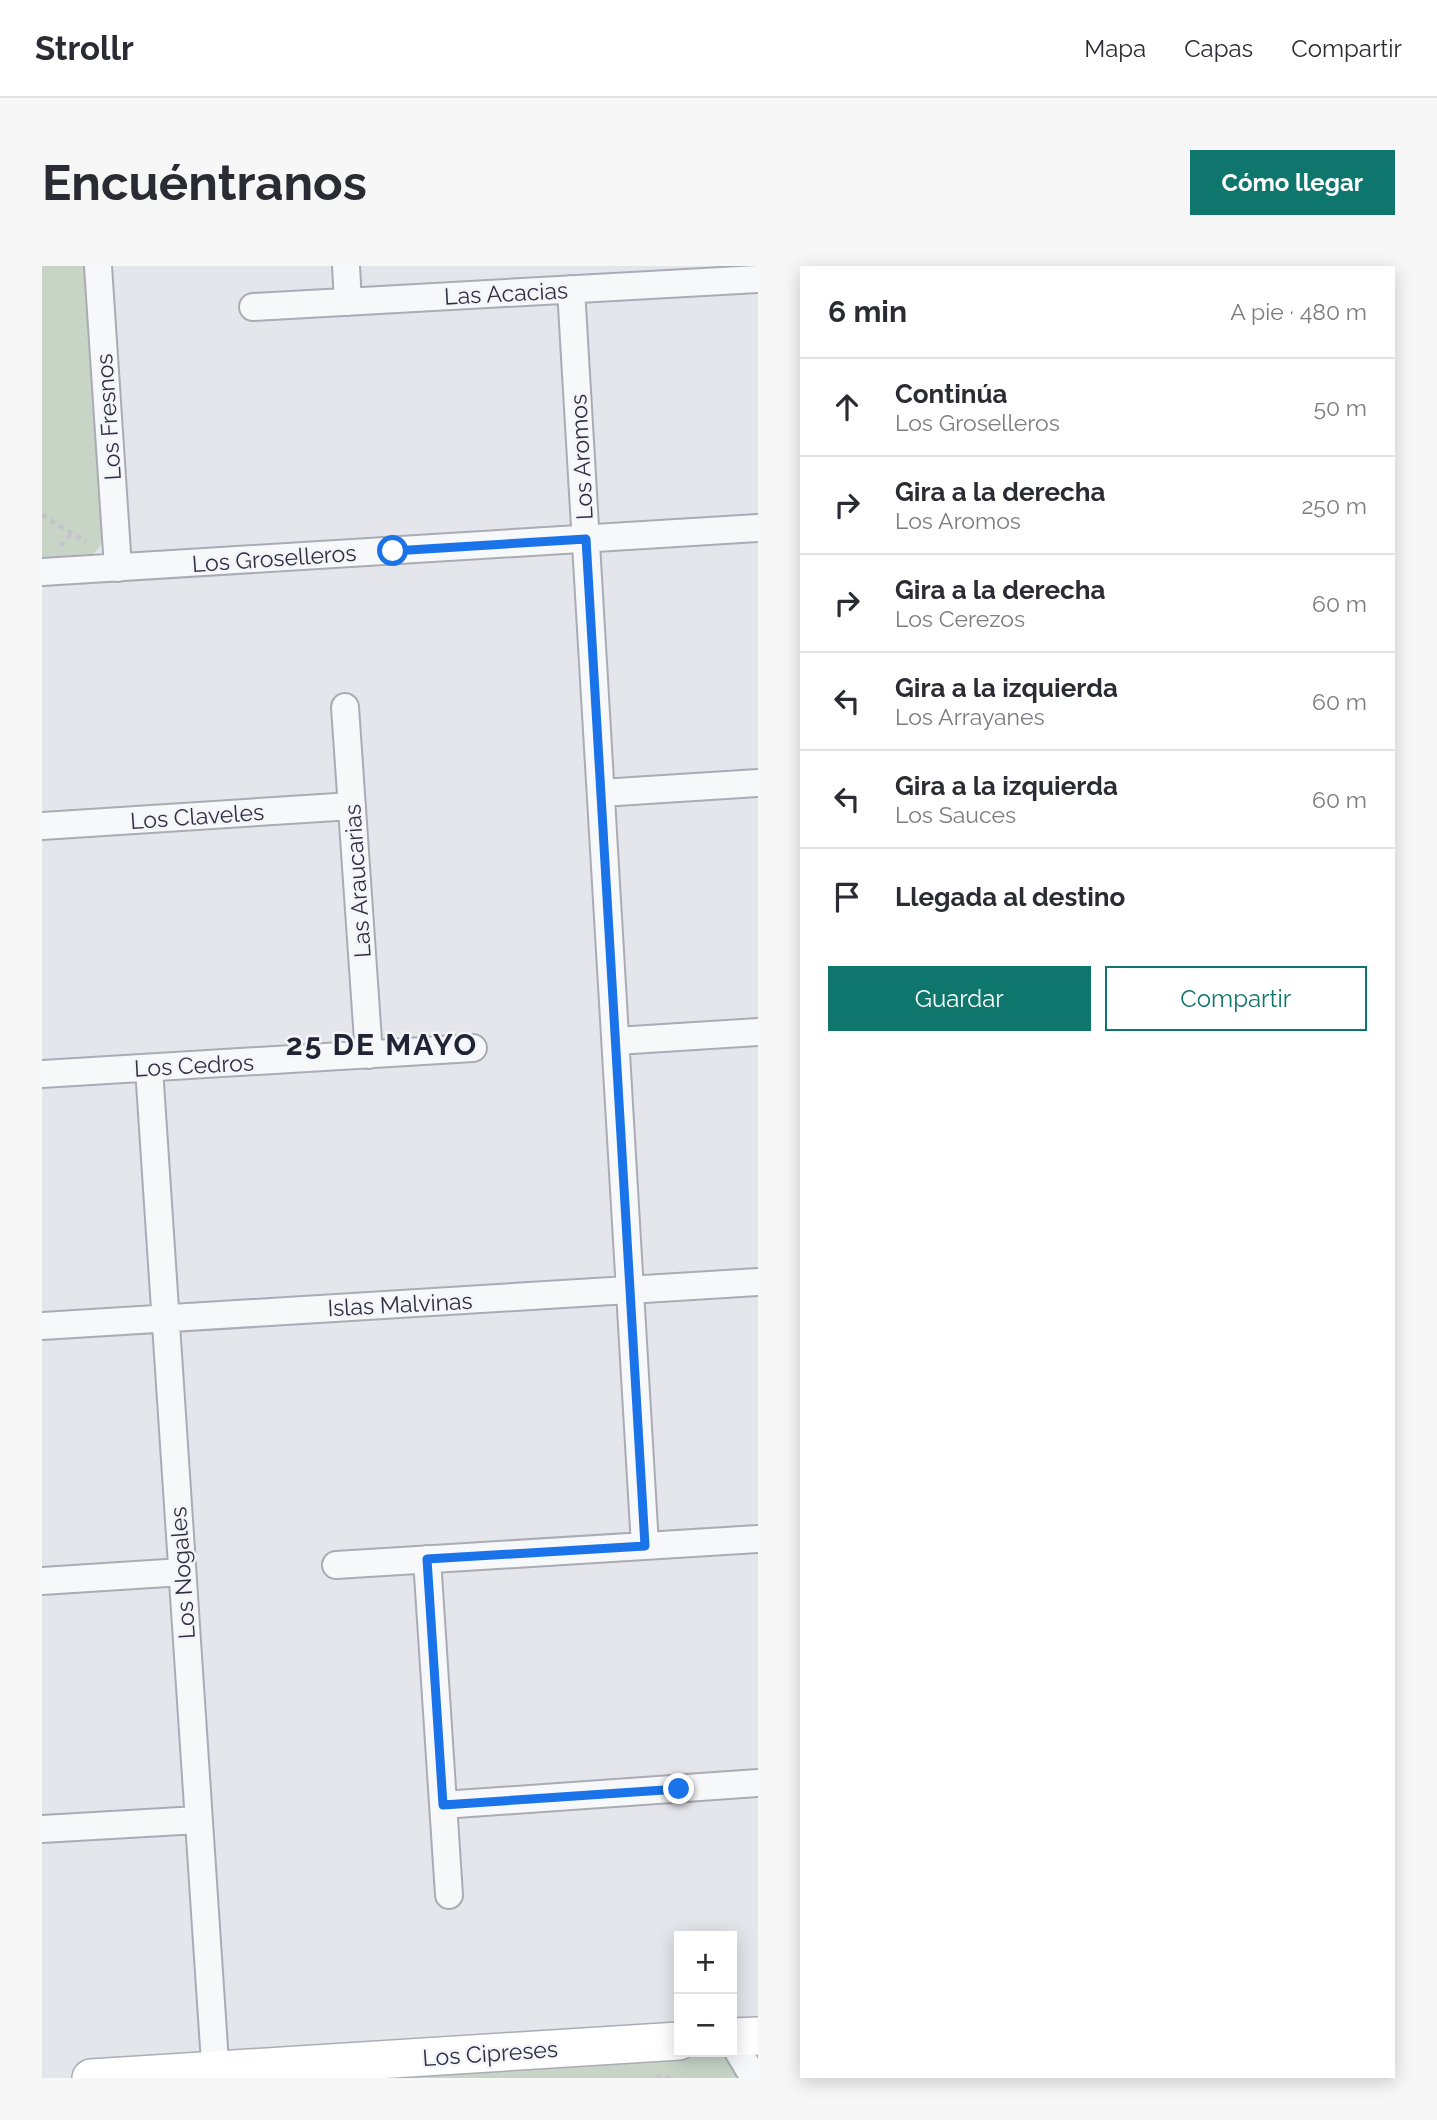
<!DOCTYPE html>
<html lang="es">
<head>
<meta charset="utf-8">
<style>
  :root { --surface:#fff; --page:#f7f7f7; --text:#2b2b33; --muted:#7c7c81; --line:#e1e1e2; --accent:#0f766e }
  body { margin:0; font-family:Raleway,sans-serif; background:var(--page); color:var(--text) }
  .controls { position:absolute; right:21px; bottom:21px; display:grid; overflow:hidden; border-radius:0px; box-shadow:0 4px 18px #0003 }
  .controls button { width:63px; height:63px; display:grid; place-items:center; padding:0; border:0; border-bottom:2px solid var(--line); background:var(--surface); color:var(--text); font:35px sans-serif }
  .stop { position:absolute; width:21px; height:21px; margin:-16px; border:5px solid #1a73e8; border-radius:50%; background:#fff }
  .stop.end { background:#1a73e8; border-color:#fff; box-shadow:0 2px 7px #0008 }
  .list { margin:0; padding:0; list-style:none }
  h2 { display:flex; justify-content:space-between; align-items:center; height:91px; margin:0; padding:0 28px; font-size:30px }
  h2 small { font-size:23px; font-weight:400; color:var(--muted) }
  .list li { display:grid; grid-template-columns:46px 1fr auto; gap:21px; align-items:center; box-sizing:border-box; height:98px; padding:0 28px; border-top:2px solid var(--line) }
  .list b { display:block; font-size:26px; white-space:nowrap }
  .list p { margin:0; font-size:23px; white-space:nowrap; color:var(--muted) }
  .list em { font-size:23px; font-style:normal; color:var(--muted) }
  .actions { display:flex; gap:14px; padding:21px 28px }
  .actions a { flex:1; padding:16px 0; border:2px solid var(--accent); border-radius:0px; text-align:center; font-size:24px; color:var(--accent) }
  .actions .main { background:var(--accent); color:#fff }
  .icon { flex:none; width:38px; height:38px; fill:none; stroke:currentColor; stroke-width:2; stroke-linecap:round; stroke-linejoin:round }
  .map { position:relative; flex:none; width:716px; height:1812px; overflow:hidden; border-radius:0px }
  header { display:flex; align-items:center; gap:42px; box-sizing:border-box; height:98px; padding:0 35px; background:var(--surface); border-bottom:2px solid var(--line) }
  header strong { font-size:33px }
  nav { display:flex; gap:38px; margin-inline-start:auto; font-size:24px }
  .intro { display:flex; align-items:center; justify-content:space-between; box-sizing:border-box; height:168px; padding:0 42px }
  h1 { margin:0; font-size:49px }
  .button { padding:18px 32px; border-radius:0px; background:var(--accent); color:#fff; font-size:24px; font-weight:700 }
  main { display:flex; gap:42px; padding:0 42px }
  aside { flex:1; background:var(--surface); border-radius:0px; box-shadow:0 4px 18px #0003 }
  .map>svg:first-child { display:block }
  .green { fill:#c7d4c6 }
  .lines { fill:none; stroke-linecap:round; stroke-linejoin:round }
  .minor-casing { stroke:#a9acb5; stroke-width:30 }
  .secondary-casing { stroke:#a9acb5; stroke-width:40 }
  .path { stroke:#c2c4ca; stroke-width:4.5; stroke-dasharray:5 5; stroke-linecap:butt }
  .minor { stroke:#f7f8fa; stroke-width:26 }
  .secondary { stroke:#fff; stroke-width:37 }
  .route { stroke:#1a73e8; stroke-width:9 }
  .labels { text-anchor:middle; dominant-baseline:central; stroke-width:5; stroke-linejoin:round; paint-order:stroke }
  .street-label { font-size:23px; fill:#2d3143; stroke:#f4f5f8 }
  .district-label { font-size:30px; font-weight:bold; letter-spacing:2px; fill:#1f2334; stroke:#f4f5f8 }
</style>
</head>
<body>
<header>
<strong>Strollr</strong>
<nav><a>Mapa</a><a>Capas</a><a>Compartir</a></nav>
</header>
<div class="intro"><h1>Encuéntranos</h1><a class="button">Cómo llegar</a></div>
<main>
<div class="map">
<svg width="716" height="1812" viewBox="0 0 716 1812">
  <rect width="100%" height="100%" fill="#e4e6eb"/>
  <!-- green -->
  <path class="green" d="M0,0H45L61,272C55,299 23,295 0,297Z
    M671,1788L687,1791L700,1812H290Z"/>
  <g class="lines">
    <!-- minor casing -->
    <g class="minor-casing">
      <path id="minor" d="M56,0L76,302
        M304,0L306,36
        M529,23L603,1280
        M211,41L716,13
        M0,306L716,262
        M303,441L327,789
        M559,527L716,517
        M0,560L310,540
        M574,775L716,766
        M107,802L174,1812
        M0,808L431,782
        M0,1060L716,1016
        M385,1293L407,1629
        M294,1299L716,1273
        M0,1315L140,1306
        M401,1539L716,1517
        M0,1563L156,1554
        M690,1775L712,1812"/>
    </g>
    <!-- secondary casing -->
    <g class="secondary-casing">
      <path id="secondary" d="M690,1771L716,1770
        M49,1812L637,1775"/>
    </g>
    <!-- path -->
    <path class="path" d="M0,249L44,276
      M19,280L30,267
      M614,1812L620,1810L629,1812"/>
    <!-- minor -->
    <use href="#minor" class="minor"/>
    <!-- secondary -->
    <use href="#secondary" class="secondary"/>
  </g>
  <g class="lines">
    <!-- route -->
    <path class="route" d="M351,285L544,273L603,1280L385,1293L401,1539L637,1523"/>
  </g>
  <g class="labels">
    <!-- street labels -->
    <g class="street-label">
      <text transform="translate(464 27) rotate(-3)">Las Acacias</text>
      <text transform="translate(66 151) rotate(-94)">Los Fresnos</text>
      <text transform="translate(539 191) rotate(-93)">Los Aromos</text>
      <text transform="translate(232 292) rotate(-4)">Los Groselleros</text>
      <text transform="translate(155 550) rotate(-4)">Los Claveles</text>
      <text transform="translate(315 615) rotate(-94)">Las Araucarias</text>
      <text transform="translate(152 799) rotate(-3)">Los Cedros</text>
      <text transform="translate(358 1038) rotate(-3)">Islas Malvinas</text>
      <text transform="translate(140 1307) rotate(-94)">Los Nogales</text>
      <text transform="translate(448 1787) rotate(-4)">Los Cipreses</text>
    </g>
    <!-- district labels -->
    <g class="district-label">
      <text x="340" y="778">25 DE MAYO</text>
    </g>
  </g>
</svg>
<div class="controls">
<button>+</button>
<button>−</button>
</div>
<div class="stop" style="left:351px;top:285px"></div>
<div class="stop end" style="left:637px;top:1523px"></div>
</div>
<aside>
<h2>6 min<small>A pie · 480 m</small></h2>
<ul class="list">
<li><svg class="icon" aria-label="ahead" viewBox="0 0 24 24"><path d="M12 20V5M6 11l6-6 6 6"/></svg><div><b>Continúa</b><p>Los Groselleros</p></div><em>50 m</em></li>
<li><svg class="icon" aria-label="right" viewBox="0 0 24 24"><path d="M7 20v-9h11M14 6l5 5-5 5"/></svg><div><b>Gira a la derecha</b><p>Los Aromos</p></div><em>250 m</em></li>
<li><svg class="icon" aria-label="right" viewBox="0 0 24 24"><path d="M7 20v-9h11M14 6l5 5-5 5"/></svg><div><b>Gira a la derecha</b><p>Los Cerezos</p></div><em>60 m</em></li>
<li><svg class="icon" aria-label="left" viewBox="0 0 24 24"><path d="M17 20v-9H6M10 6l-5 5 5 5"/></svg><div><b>Gira a la izquierda</b><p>Los Arrayanes</p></div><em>60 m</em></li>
<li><svg class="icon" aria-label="left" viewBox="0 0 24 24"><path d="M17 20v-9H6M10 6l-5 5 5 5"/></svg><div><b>Gira a la izquierda</b><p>Los Sauces</p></div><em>60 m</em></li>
<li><svg class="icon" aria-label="arrive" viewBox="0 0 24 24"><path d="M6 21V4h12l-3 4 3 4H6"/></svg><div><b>Llegada al destino</b></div></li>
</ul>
<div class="actions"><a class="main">Guardar</a><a>Compartir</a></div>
</aside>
</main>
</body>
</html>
